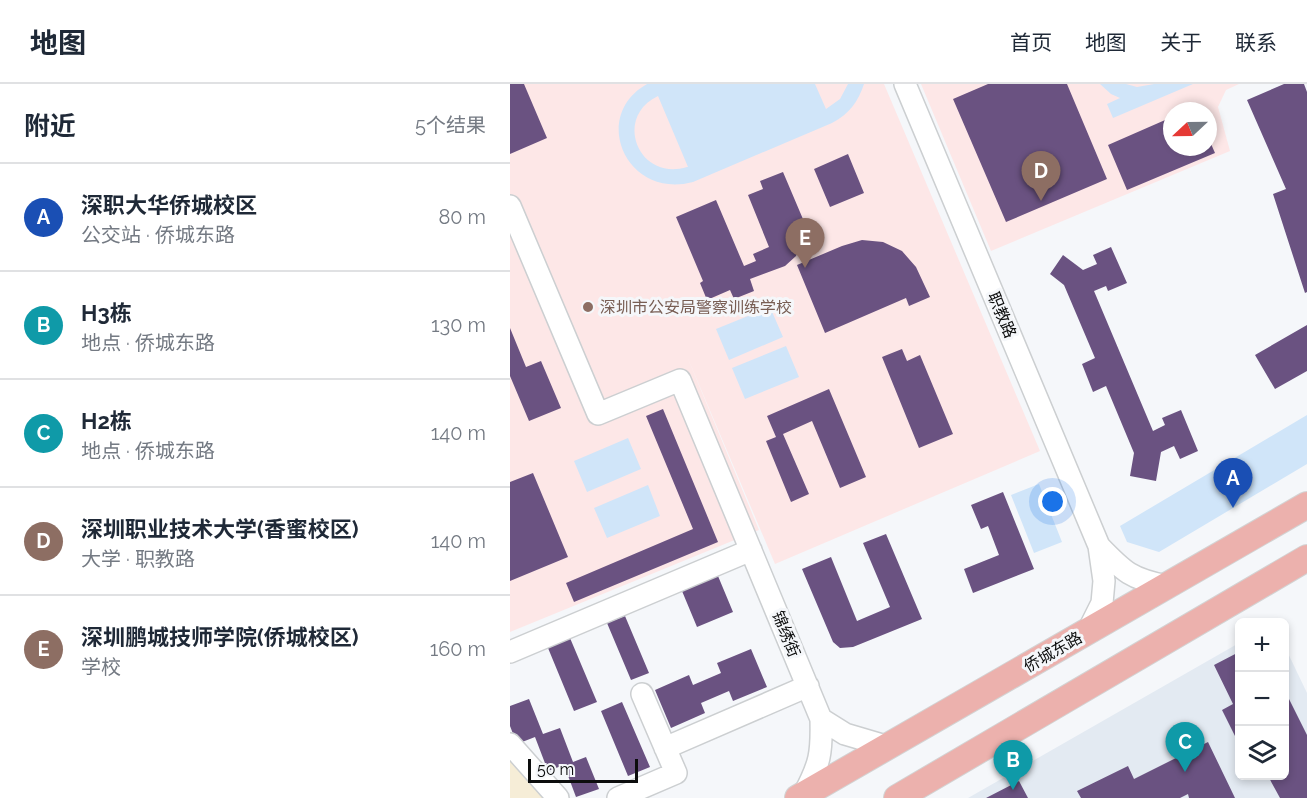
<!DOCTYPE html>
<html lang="zh">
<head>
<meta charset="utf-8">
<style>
  :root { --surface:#fff; --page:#f2f2f3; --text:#1f2937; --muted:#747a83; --line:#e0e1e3; --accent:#458c91 }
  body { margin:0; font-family:Raleway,"Noto Sans SC",sans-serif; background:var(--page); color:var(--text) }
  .controls { position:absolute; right:18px; bottom:18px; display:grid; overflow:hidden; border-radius:9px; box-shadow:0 3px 9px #0003 }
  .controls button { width:54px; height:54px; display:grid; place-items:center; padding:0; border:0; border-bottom:2px solid var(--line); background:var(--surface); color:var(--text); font:30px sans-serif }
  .compass { position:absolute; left:653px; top:18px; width:54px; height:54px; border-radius:50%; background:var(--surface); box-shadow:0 3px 9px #0003; rotate:248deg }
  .scale { position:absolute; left:18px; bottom:15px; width:110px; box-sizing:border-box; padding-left:6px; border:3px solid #0c0d0d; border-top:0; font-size:16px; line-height:21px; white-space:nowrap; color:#0c0d0d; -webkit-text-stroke:4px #f5f7fa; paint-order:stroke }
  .you { position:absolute; left:543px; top:418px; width:21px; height:21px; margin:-15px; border:4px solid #fff; border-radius:50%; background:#1a73e8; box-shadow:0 0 0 9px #1a73e833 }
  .badge { display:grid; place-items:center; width:39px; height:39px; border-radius:50%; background:var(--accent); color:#fff; font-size:20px; font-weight:700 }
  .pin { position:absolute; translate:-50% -50px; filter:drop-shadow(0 2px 3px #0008) }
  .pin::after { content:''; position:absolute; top:32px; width:21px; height:18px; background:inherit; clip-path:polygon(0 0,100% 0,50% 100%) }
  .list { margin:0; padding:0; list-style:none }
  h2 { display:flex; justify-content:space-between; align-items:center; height:78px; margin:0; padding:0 24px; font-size:26px }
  h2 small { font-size:20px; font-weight:400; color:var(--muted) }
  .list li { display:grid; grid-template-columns:39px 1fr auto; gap:18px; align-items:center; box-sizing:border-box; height:108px; padding:0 24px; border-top:2px solid var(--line) }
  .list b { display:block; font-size:22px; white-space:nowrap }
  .list p { margin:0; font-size:20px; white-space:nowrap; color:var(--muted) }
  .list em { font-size:20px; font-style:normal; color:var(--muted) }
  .icon { flex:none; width:33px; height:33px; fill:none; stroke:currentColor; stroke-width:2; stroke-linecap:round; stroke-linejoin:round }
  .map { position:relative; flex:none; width:797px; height:714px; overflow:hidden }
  header { display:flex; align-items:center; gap:36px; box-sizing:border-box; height:84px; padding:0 30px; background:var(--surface); border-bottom:2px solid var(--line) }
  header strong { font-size:28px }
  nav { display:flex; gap:33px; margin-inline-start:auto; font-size:21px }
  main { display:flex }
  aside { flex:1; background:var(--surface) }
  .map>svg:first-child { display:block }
  .commercial { fill:#f6edd7 }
  .built { fill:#e3eaf2 }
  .education { fill:#fde7e7; fill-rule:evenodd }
  .green { fill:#d0e5f9; fill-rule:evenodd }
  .building { fill:#6a5281 }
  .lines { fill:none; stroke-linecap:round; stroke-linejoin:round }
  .minor-casing { stroke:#cccfd1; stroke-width:24 }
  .major-casing { stroke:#d3d3d3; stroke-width:28 }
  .minor { stroke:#fff; stroke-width:21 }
  .major { stroke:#ecb1ad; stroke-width:26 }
  .education-dot { fill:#8d6e63; stroke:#f5f7fa; stroke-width:2 }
  .labels { text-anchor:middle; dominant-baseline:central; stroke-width:6; stroke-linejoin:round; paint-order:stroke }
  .education-label { font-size:16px; fill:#785e54; stroke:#f5f7fa; text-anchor:start }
  .street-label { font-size:16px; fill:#0c0d0d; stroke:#f5f7fa }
</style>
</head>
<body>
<header>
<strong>地图</strong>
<nav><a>首页</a><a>地图</a><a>关于</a><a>联系</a></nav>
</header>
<main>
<aside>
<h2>附近<small>5个结果</small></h2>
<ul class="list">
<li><span class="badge" style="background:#1a4fb4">A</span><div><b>深职大华侨城校区</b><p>公交站 · 侨城东路</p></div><em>80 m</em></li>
<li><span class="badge" style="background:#0f9aa8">B</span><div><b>H3栋</b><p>地点 · 侨城东路</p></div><em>130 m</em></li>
<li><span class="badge" style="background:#0f9aa8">C</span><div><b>H2栋</b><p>地点 · 侨城东路</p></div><em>140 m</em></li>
<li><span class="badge" style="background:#8d6e63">D</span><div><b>深圳职业技术大学(香蜜校区)</b><p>大学 · 职教路</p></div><em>140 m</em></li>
<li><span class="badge" style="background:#8d6e63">E</span><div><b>深圳鹏城技师学院(侨城校区)</b><p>学校</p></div><em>160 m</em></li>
</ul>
</aside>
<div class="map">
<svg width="797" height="714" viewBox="0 0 797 714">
  <rect width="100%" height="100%" fill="#f5f7fa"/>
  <!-- commercial -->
  <path class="commercial" d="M0,672L43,714H0Z"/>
  <!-- built -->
  <path class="built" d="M729,559L730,692H774L775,563L797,609V714H458Z"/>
  <!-- education -->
  <path class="education" d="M0,0H374L530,367L265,480L176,270L249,446L0,548Z
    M411,0H729L716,6L708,23L720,67L481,167ZM662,27H698V63H662Z"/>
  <!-- green -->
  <path class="green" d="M137,0H305L316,25L330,15L338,0H354C348,18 339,30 322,39L183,98C116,116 80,32 137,0ZM148,12L178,83H177C128,98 103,33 148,12Z
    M590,0H616L627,3L644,0H683L603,34L597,20L610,14L601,10Z
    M260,223L273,253L219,276L206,245Z
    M276,262L289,293L235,315L222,284Z
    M797,331V380L649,468L617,458L610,442Z
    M118,354L131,385L77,408L64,377Z
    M529,400L552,458L524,469L501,411Z
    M138,401L150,432L97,454L84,424Z"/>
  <!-- building -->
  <path class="building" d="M0,0H14L37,54L0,70Z
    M478,0H557L597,95L496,138L443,15Z
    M774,0H794L797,8V208L795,209L763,110L776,105L737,16Z
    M662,33V63H698V53L705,69L617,106L598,61Z
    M338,70L354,109L320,123L304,85Z
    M273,88L301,154L291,158L286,172L275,182L240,195L244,207L224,215L220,206L197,216L190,199L193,197L166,133L206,116L234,182L246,177L243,170L259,163L238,111L253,105L250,97Z
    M352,156L373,158L392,167L406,183L420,213L399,222L396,214L315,249L287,181L332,162Z
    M601,163L617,199L598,207L596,202L584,207L643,347L655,341L652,334L671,326L688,367L670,375L664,362L651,368L646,397L620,392L624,369L596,302L583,308L572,280L585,274L554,201L540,190L553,171L573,186L587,180L583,171Z
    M797,241V287L765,305L745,271Z
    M0,244L16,283L31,277L51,324L19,337L0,292Z
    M392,265L397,277L410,271L443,350L409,364L372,273Z
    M319,305L356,393L330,404L302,337L273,350L299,410L281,418L256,357L266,353L257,332Z
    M153,325L208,458L64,518L56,499L183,445L136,332Z
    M23,389L58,473L0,497V398Z
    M493,408L524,485L463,509L454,485L489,471L478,442L471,445L461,421Z
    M376,450L412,535L343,563L330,564L323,558L292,485L321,473L347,537L380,523L353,459Z
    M208,492L223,528L187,543L172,507Z
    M115,532L139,589L121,596L97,539Z
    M60,554L87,618L64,627L38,564Z
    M241,565L257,603L223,617L219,607L191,619L195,629L161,644L145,606L179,591L183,601L211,589L207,579Z
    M729,568V650L725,652L712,626L723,620L704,581Z
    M774,605L797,651V714H770L758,692H774Z
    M19,615L33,650L50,644L63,678L76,673L89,705L66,713L54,681L38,687L25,653L7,660L0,642V622Z
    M112,618L140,683L118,692L91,627Z
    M698,658L725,714H679L678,710L670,714H571L567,707L618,682L624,695Z
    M509,697L518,714H476Z"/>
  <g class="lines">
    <!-- minor casing -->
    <g class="minor-casing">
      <path id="minor" d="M395,0L589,462L594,497L592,519L578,547
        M0,122L88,330L170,296L311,635C312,669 310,680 294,710
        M589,462C614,488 621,495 657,502
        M0,568L241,466
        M311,635L335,650L379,663
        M0,660L48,714
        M155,664L298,602
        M108,714L166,689L132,610"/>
    </g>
    <!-- major casing -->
    <g class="major-casing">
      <path id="major" d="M288,714L797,421
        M387,714L797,474"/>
    </g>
    <!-- minor -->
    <use href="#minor" class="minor"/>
    <!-- major -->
    <use href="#major" class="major"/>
  </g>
  <!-- markers -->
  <circle class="education-dot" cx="78" cy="223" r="6"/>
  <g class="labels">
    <!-- education labels -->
    <g class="education-label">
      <text x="90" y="223">深圳市公安局警察训练学校</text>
    </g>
    <!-- street labels -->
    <g class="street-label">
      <text transform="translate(492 231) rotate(67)">职教路</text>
      <text transform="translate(276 550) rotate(68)">锦绣街</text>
      <text transform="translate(543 568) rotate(-30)">侨城东路</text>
    </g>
  </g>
</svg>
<div class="controls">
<button>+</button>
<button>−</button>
<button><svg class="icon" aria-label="layers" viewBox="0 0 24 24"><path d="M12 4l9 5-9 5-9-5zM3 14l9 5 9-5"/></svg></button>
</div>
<svg class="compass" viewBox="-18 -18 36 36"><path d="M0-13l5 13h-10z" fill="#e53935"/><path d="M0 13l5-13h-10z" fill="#747a83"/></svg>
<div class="scale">50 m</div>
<div class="you"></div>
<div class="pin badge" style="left:723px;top:424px;background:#1a4fb4">A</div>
<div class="pin badge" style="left:503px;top:706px;background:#0f9aa8">B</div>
<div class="pin badge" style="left:675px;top:688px;background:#0f9aa8">C</div>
<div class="pin badge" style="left:531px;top:117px;background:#8d6e63">D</div>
<div class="pin badge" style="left:295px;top:184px;background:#8d6e63">E</div>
</div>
</main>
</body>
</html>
